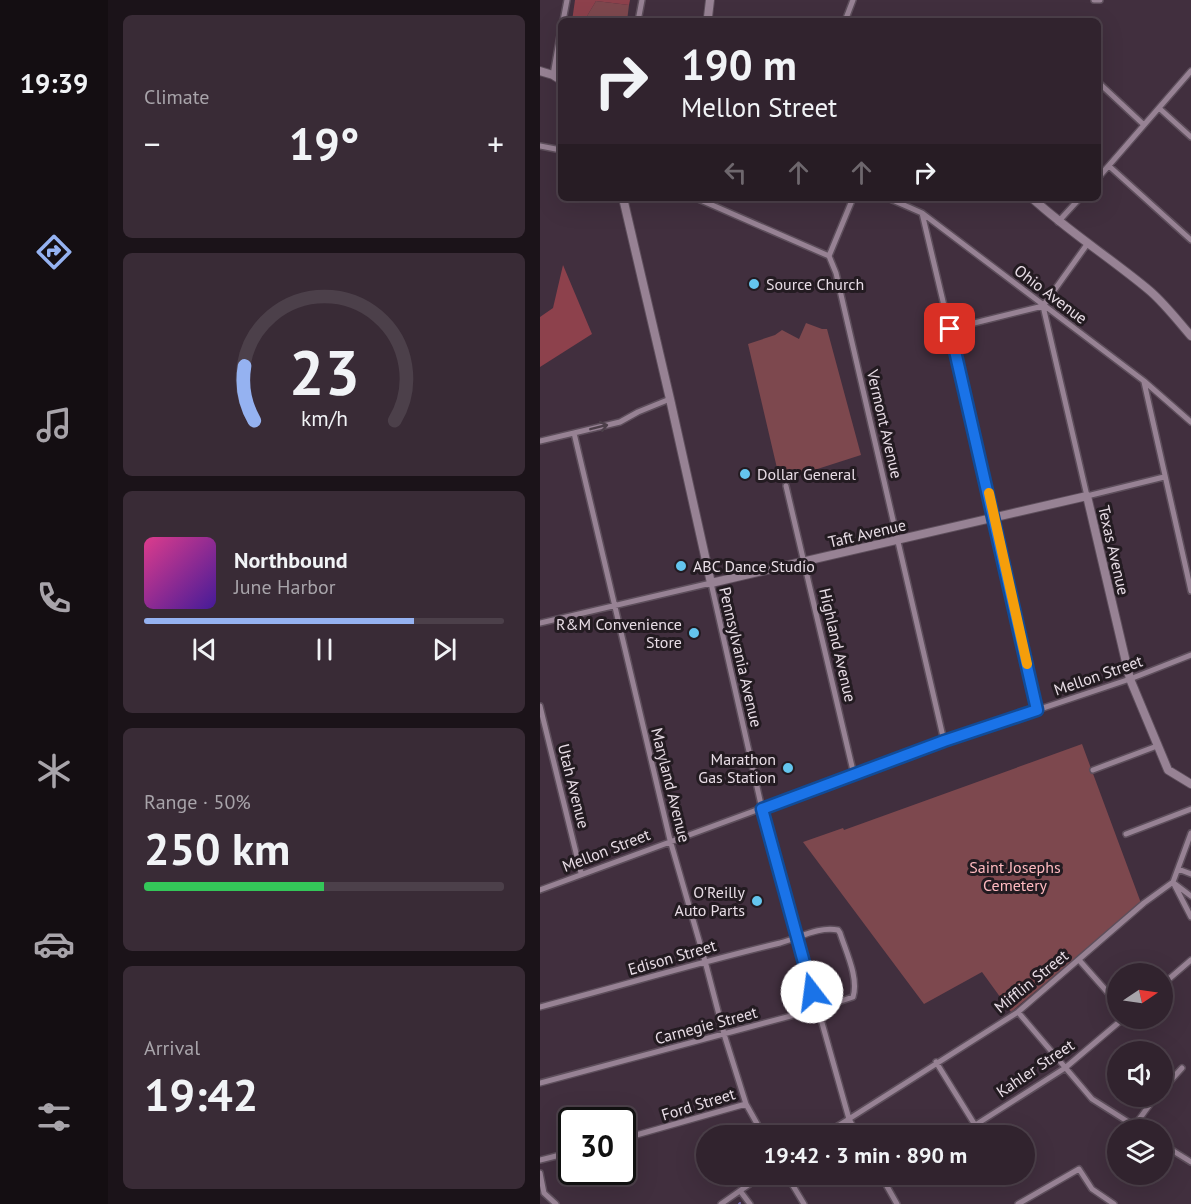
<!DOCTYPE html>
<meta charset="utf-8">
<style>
:root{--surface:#31232e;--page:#392b36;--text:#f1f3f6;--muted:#a8a4aa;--line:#4c404a;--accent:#95b2f1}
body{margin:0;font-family:"PT Sans",sans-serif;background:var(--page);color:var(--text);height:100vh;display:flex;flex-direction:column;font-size:22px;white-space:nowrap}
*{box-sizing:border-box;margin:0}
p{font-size:20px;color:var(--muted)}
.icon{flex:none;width:33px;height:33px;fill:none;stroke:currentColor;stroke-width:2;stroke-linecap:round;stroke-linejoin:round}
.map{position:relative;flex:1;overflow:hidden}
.sheet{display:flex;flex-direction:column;gap:15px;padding:15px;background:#1b1319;width:432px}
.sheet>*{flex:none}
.banner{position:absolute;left:18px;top:18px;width:543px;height:183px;border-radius:9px;box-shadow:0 6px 24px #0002,0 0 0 2px var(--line);background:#31232e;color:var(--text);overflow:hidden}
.needle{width:39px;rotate:77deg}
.tools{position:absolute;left:567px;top:963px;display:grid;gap:12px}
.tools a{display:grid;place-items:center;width:66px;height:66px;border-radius:50%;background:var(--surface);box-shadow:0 6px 24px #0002,0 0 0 2px var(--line);font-size:30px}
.speed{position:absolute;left:18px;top:1107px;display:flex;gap:12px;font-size:30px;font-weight:700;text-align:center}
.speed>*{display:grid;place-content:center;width:78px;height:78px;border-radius:50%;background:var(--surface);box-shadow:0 6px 24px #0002,0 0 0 2px var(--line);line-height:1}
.speed .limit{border:3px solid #111;border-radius:9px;background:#fff;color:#111}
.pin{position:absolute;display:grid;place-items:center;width:51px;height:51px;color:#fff;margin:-26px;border-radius:12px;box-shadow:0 3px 9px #0006}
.me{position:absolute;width:66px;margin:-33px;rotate:345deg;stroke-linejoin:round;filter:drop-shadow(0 0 4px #0008)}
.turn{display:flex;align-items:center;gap:21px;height:126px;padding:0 24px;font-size:27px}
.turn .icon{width:78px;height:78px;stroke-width:2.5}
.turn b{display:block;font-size:42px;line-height:51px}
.lanes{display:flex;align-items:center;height:57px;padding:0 24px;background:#0003;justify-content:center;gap:30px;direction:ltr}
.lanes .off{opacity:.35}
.big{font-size:45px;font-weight:600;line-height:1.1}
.sheet .tile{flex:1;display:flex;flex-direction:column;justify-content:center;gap:9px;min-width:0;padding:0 21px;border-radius:9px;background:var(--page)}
.sheet .dial{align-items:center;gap:0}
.dial svg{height:156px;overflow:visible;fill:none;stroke:var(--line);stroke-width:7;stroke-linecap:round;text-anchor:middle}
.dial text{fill:var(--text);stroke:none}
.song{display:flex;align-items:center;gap:18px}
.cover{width:72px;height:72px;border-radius:9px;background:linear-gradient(135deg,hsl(330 70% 55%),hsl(260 70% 35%))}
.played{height:6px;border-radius:3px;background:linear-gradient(90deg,var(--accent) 75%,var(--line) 75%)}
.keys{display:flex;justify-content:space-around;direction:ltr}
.heat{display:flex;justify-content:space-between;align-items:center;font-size:33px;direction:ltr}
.charge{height:9px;border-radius:4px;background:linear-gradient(90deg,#34c759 50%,var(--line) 0)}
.trip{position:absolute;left:156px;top:1125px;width:339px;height:60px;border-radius:30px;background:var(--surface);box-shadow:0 6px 24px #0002,0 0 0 2px var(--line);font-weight:600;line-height:60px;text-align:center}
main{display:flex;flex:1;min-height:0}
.menu{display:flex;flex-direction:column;width:108px;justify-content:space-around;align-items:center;background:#140e12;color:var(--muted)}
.menu .icon{width:42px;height:42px}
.menu .current{color:var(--accent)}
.menu b{font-size:27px;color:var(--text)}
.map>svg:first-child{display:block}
</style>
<main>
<nav class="menu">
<b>19:39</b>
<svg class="icon current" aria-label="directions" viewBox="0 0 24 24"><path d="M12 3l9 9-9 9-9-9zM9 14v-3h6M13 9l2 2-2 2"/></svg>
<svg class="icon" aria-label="music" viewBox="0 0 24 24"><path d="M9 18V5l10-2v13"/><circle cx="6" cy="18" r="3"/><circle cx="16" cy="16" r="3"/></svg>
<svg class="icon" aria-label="phone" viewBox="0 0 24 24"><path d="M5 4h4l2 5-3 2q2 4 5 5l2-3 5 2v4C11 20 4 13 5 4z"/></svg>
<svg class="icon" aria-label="climate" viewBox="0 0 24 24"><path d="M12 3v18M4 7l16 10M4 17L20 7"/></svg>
<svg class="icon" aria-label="car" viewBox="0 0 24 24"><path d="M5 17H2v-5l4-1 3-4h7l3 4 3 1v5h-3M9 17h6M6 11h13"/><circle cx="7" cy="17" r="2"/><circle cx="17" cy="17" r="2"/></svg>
<svg class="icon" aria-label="filters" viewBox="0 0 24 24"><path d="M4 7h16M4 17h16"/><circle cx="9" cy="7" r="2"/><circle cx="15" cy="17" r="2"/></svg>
</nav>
<section class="sheet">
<div class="tile"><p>Climate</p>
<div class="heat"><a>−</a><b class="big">19°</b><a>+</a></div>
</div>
<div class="tile dial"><svg viewBox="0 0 100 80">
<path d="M14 69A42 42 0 1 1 86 69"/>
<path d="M14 69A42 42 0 0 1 9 41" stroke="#95b2f1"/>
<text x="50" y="56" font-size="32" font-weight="700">23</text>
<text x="50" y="72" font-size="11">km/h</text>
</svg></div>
<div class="tile">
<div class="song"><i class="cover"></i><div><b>Northbound</b><p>June Harbor</p></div></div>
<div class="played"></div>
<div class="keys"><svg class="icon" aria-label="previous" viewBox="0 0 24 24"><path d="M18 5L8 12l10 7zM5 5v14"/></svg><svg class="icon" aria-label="pause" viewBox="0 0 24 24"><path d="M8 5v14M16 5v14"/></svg><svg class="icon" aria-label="next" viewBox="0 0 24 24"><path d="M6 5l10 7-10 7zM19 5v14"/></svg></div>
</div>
<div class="tile"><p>Range · 50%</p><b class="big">250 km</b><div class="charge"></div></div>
<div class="tile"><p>Arrival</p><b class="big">19:42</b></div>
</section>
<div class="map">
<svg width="651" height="1204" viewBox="0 0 651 1204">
<rect width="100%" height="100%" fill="#412f3e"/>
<path fill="#7d484e" d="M56,1l33,4 -2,16h-43z
M266,323l16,6h5l34,126 -81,26 -32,-137 27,-9 7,-5 17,9z
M542,744l59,159 -130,109 -29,-40 -58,32 -121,-162 40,-14 1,2z"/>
<path fill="#8d414c" d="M35,0h55l-1,5 -33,-4 -12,20h-12z
M23,265l29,69 -52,33v-50l13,-9z"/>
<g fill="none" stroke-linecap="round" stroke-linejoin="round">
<path stroke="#7a6fb3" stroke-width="2" d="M199,1204l1,-1"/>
<g stroke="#5d4e5b" stroke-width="8">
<path id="street" d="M554,0h6
M23,21l4,-21
M98,21l4,-21
M305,21l8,-21
M13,75l8,-45
M558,82l45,42
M619,108l32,29
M0,146l21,4
M569,166l82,74
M558,178l93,-107
M156,198l133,58 7,17 108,468
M348,198l34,15 222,168 47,41
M382,213l72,303 43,194
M518,222l22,-24
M289,256l24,-58
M503,306l44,190 77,-19
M503,306l45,-63
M410,329l93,-23
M604,382l47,209
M34,433l96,407 35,121 19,73 22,70 18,32
M0,441l80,-19 18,-10 32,-13
M246,486l68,289
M0,623l171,-40 51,226 87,310 9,17
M0,706l41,167
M553,770l64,-24
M586,834l65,-25
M638,869l13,5
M633,882l18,35
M635,884l16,12
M0,890l404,-149 186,-62 61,-24
M539,960l39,44
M622,985l29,-25
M0,1007c80,-21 160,-45 240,-64 19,-5 39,-17 58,-13l2,3c6,19 19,45 13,64l-36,12 -277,74
M478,1012l74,87 49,31
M396,1062l39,63
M622,1090l20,-22
M595,1125l21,-29
M282,1136l196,-124 126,-109 29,-21 18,-49
M418,1136l107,-68 59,-50
M82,1139l124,-35
M622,1144l29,18
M0,1160l32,-8
M0,1173l4,20 12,11
M246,1174l18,30
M340,1174l17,30
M345,1183l12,-9
M201,1192l9,12
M181,1204l43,-30
M478,1204l61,-35 13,20 22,15"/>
</g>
<g stroke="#5d4e5b" stroke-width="10">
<path id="secondary" d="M169,21l-1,-4 2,-17
M0,71l13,4 8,5
M83,198l47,201 41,184 376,-87 43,183 38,91 23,14
M492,198c37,34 80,61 118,93 15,13 28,30 41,45"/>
</g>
<use href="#street" stroke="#978294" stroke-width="5"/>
<use href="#secondary" stroke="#978294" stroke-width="8"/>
</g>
<defs><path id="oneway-shaft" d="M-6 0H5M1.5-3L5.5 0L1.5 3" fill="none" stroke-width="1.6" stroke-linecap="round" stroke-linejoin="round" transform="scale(1.5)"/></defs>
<use stroke="#4c3f49" href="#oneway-shaft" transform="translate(59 427) rotate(-14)"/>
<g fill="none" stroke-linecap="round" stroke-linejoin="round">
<g stroke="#114b97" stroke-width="15">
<path id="route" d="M272,992l-50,-183 182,-68 93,-31 -87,-381"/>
</g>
<use href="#route" stroke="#1a73e8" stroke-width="10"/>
<path stroke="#f59e0b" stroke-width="10" d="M449,493l38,171"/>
</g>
<g fill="#64c5ee" stroke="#231b21" stroke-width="2">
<circle cx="214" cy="284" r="6"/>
<circle cx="205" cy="474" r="6"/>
<circle cx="141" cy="566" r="6"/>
<circle cx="154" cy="633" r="6"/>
<circle cx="248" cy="768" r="6"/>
<circle cx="217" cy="901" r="6"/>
</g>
<g text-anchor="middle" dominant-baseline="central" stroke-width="6" stroke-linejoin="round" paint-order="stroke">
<g font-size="16" fill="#e8dde6" stroke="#231b21" text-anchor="start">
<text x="226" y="284">Source Church</text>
<text x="217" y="474">Dollar General</text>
<text x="153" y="566">ABC Dance Studio</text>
<text x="142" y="624" text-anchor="end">R&amp;M Convenience<tspan x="142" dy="18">Store</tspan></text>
<text x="236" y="759" text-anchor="end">Marathon<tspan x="236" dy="18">Gas Station</tspan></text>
<text x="205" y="892" text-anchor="end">O'Reilly<tspan x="205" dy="18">Auto Parts</tspan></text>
</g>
<g font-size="16" fill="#e8dde6" stroke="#231b21">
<text transform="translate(511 294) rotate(37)">Ohio Avenue</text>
<text transform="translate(345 424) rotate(77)">Vermont Avenue</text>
<text transform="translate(327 533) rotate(-13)">Taft Avenue</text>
<text transform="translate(574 550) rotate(77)">Texas Avenue</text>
<text transform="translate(298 645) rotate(77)">Highland Avenue</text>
<text transform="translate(201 657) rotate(77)">Pennsylvania Avenue</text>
<text transform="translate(558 675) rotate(-19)">Mellon Street</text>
<text transform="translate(131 785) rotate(76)">Maryland Avenue</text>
<text transform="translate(34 786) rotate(76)">Utah Avenue</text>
<text transform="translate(66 850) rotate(-21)">Mellon Street</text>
<text transform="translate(132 957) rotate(-16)">Edison Street</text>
<text transform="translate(491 981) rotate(-39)">Mifflin Street</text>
<text transform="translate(166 1025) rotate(-15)">Carnegie Street</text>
<text transform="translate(495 1068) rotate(-34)">Kahler Street</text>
<text transform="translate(158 1104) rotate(-17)">Ford Street</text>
</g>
<g font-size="16" fill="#ffbac0" stroke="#231b21">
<text x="475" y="867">Saint Josephs<tspan x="475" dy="18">Cemetery</tspan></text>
</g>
</g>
</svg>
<div class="tools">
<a><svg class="needle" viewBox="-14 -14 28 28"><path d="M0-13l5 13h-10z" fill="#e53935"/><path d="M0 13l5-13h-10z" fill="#a8a4aa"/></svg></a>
<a><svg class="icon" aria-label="sound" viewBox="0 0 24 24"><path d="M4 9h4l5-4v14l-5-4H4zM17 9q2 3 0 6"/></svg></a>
<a><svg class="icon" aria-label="layers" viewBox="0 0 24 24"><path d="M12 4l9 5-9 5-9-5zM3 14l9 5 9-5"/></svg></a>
</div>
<div class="speed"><div class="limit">30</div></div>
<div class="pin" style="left:410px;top:329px;background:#d93025"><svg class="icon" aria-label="arrive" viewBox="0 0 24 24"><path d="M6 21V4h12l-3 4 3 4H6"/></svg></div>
<svg class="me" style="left:272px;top:992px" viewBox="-20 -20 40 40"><circle r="19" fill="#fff"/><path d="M0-13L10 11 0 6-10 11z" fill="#1a73e8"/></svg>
<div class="trip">19:42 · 3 min · 890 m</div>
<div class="banner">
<div class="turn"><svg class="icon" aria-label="right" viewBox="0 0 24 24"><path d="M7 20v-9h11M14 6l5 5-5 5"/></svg><div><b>190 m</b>Mellon Street</div></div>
<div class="lanes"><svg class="icon off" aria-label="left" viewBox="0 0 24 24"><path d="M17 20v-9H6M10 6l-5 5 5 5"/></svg><svg class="icon off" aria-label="ahead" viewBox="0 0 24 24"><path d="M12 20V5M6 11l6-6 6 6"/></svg><svg class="icon off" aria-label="ahead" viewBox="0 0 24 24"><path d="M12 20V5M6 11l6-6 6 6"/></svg><svg class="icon" aria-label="right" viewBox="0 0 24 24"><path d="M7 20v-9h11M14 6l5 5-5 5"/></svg></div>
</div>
</div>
</main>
